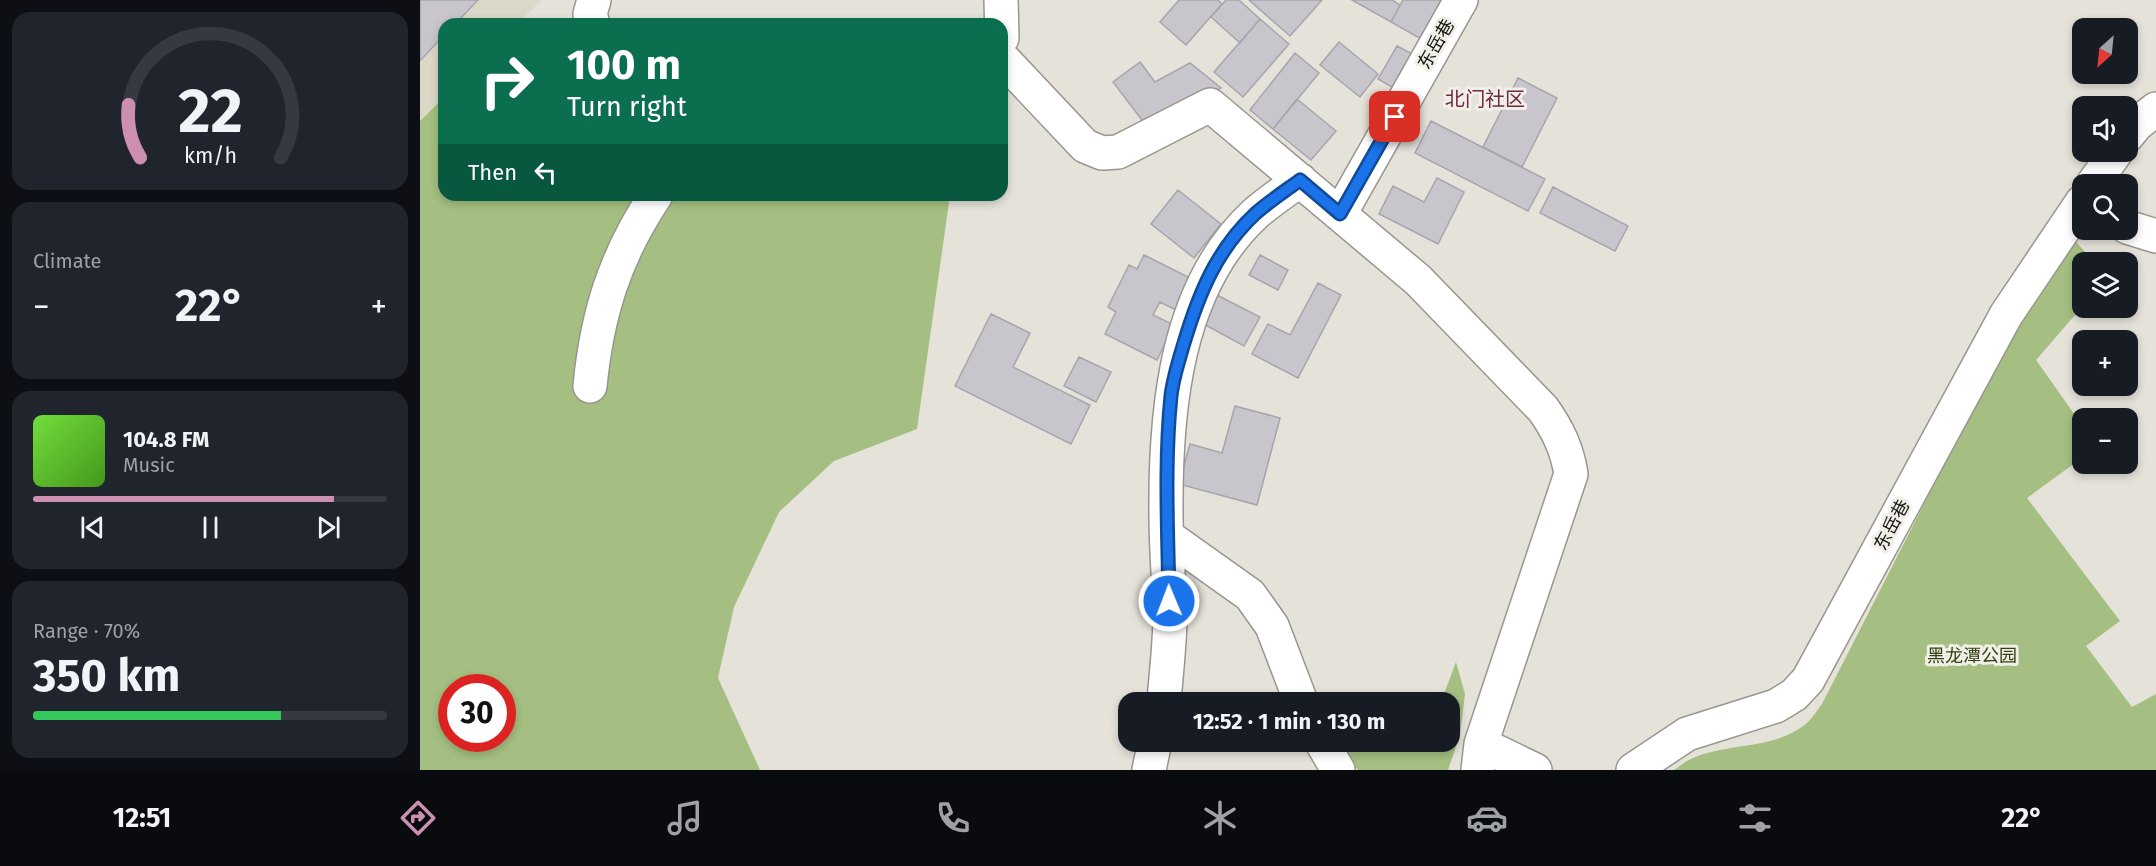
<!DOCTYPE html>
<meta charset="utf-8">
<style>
:root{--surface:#171b24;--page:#20242c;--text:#f1f3f6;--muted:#9ea1a6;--line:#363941;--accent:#cd8fb1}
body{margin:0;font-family:"Fira Sans","Noto Sans SC",sans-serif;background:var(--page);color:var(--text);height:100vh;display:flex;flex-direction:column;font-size:22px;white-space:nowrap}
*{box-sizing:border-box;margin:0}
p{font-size:20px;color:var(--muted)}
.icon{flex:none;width:33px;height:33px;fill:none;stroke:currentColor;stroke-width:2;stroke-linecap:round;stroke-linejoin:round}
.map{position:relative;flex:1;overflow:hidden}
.side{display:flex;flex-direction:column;gap:12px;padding:12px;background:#0d0f14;width:420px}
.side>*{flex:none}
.top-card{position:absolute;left:18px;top:18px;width:570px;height:183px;border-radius:18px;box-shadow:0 3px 9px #0003;background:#0b6e4f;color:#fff;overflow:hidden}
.needle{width:39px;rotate:207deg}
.buttons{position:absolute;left:1652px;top:18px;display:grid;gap:12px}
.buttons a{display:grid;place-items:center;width:66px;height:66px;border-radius:12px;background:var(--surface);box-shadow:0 3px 9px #0003;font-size:30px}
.speed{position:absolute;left:18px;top:674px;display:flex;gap:12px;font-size:30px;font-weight:700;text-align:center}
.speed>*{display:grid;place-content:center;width:78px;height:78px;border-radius:50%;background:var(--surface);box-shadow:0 3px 9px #0003;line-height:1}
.speed .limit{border:9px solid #d22;background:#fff;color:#111}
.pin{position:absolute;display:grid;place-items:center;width:51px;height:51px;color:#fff;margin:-26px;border-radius:12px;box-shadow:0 3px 9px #0006}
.me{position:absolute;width:66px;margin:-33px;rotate:359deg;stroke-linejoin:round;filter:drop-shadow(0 0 4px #0008)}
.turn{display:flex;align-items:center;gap:21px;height:126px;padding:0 30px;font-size:27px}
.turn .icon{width:78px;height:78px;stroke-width:2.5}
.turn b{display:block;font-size:42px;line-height:51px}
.then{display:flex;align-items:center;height:57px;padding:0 30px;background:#0003;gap:12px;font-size:22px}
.big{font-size:45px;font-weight:700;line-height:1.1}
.side .card{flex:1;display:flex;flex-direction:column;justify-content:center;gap:9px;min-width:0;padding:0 21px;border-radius:18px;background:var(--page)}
.side .dial{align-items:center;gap:0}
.dial svg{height:156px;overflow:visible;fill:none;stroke:var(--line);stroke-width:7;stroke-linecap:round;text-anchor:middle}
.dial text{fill:var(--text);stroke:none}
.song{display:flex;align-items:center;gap:18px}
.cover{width:72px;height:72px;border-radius:9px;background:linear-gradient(135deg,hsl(100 70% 55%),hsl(100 70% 35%))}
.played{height:6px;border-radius:3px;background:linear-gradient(90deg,var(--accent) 85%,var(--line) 85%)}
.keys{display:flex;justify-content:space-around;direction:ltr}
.heat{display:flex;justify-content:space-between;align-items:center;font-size:33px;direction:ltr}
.charge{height:9px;border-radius:4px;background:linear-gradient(90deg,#34c759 70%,var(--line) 0)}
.trip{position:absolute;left:698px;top:692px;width:342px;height:60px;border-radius:18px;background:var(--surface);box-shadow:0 3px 9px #0003;font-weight:700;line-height:60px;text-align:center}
.menu{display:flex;height:96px;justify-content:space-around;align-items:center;background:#090b0e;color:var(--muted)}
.menu .icon{width:42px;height:42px}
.menu .on{color:var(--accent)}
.menu b{font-size:27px;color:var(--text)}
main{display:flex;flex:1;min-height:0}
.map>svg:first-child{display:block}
</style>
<main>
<section class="side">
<div class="card dial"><svg viewBox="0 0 100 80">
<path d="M14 69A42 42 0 1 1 86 69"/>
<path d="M14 69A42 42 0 0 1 8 42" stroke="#cd8fb1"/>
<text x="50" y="56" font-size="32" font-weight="700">22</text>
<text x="50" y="72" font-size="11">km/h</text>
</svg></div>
<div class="card"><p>Climate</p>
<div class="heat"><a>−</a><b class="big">22°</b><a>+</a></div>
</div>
<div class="card">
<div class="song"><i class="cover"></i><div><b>104.8 FM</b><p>Music</p></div></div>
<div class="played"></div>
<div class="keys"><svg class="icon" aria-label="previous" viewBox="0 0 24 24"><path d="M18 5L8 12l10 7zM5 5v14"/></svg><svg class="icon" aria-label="pause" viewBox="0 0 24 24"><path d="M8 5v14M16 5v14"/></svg><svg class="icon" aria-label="next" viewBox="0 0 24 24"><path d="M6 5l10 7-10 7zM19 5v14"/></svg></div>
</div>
<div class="card"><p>Range · 70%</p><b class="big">350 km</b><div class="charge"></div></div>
</section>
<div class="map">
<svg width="1736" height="770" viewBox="0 0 1736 770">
<rect width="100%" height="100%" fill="#e4e2d9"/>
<path fill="#dcd8c8" d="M0,0h122l-25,24h-73v73l-24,23z"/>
<path fill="#a4bf81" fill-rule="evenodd" d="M24,97v98h506l-33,234 -83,32 -55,51 -45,95 -16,71 42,92h-340v-649zM32,687h50v51h-50z
M1651,236l23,26h-12v45l-46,53 46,65v33l-55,40 93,123 -34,25 46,61 24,-13v76h-482c5,-3 10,-8 15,-10 38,-19 85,-8 119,-38 5,-5 9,-12 14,-18l203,-398z
M1036,662l9,32 -5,41 -12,35h-90l-23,-29h114v-39h-8z"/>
<path fill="#c9c5cd" stroke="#a8a4ac" stroke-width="1.5" d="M0,0h58l-23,24h-11v11l-24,26z
M759,0h39l4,4 -36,41 -26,-23z
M806,0h13l21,19 -20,24 -29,-26z
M829,0h73l-32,36z
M932,0h40l8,5 -9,17z
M983,0h43l-23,40 -32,-18z
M840,19l29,25 -46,53 -29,-25z
M919,42l39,32 -18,23 -40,-32z
M977,46l19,10 -19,34 -19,-11z
M875,53l24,20 -46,56 -23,-19z
M720,62l15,20 35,-19 31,25 -73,40 -35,-46z
M1098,78l39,20 -35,69 -39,-20z
M877,99l39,32 -25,29 -38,-31z
M1011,121l114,58 -17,32 -113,-58z
M1017,178l27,14 -26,52 -59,-30 14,-28 31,16z
M1133,187l75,39 -13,25 -75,-38z
M758,190l43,34 -27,34 -43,-34z
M724,255l52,26 -16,31 -20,-10 -7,13 21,10 -17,35 -52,-26 11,-22 -8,-5 21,-42 8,4z
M840,255l28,15 -10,20 -29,-15z
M898,283l23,12 -43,83 -46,-24 16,-30 22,11z
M793,293l47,24 -16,29 -46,-25z
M571,314l39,19 -17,34 77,38 -19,39 -116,-58z
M659,357l32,15 -15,30 -32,-16z
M815,406l45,12 -23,87 -78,-21 11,-40 32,9z"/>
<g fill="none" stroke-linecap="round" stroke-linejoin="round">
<g stroke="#98968e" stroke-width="36">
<path id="minor" d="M581,0l1,38
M173,24l-3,-10 4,-14
M582,58l83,88 17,7 16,-1 92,-47 208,175 125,129c15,21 24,40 28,65l-90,270 -3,26
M1707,136l10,-12 19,-15
M1673,184l23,-32
M920,214l121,-214
M1707,227l29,9
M170,386c7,-72 25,-130 66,-191
M747,536l83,59 22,31 29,76
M744,702c2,-29 6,-58 6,-87 -1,-33 -4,-67 -4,-100 -1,-103 9,-228 90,-302 14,-12 29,-22 44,-33
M901,741l17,29
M1061,744l54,26
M729,770l6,-29
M1213,770l54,-36 89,-28 18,-11 14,-15 198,-365 76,-113"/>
</g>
<use href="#minor" stroke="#fff" stroke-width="33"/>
</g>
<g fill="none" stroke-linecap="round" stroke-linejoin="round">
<g stroke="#114b97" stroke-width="15">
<path id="route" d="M749,601c-1,-68 -5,-137 2,-205 2,-18 8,-36 13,-53 15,-50 33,-94 72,-130 14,-12 29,-22 44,-33l40,34 55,-97"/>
</g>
<use href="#route" stroke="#1a73e8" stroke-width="10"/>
</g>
<g text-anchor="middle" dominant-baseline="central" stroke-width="6" stroke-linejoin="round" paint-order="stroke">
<g font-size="18" fill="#161512" stroke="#f1efe7">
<text transform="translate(1016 44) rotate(-60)">东岳巷</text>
<text transform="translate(1472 525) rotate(-62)">东岳巷</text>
</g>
<g font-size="18" fill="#2f4110" stroke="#f1efe7">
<text x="1552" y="656">黑龙潭公园</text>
</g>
<g font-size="20" fill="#6d2a45" stroke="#f1efe7">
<text x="1065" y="99">北门社区</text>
</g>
</g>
</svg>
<div class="buttons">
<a><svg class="needle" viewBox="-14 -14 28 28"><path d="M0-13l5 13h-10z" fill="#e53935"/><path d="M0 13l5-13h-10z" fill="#9ea1a6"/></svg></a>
<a><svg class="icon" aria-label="sound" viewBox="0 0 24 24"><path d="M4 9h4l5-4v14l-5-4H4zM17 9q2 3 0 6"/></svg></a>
<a><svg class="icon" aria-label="search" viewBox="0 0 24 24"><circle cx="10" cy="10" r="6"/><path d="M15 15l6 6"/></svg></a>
<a><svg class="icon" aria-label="layers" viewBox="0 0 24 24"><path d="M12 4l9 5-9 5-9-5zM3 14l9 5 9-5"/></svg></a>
<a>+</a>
<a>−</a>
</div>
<div class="speed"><div class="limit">30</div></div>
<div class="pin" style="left:975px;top:117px;background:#d93025"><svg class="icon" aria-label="arrive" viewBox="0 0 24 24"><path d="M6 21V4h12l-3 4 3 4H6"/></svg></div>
<svg class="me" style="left:749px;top:601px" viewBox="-20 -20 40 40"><circle r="17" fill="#1a73e8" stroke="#fff" stroke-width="3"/><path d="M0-11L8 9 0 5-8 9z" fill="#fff"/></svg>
<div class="trip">12:52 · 1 min · 130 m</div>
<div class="top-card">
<div class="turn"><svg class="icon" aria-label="right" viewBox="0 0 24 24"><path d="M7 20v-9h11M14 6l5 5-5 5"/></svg><div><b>100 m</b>Turn right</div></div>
<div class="then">Then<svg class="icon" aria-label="left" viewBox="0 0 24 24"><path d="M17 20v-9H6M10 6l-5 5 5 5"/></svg></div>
</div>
</div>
</main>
<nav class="menu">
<b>12:51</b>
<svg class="icon on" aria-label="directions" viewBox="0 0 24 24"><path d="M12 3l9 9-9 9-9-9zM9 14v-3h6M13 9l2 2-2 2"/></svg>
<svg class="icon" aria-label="music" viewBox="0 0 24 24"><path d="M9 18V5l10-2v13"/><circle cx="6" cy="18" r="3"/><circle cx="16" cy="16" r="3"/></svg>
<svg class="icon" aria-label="phone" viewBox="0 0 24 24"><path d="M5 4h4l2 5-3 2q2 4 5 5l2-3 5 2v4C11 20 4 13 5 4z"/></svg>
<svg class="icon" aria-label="climate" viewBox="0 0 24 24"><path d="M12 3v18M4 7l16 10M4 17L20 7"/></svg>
<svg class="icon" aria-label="car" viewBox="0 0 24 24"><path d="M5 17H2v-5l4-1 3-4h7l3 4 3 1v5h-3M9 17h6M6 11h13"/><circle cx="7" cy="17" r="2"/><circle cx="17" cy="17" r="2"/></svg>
<svg class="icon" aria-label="filters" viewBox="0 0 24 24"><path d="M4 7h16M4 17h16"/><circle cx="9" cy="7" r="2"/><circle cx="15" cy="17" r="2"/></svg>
<b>22°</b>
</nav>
